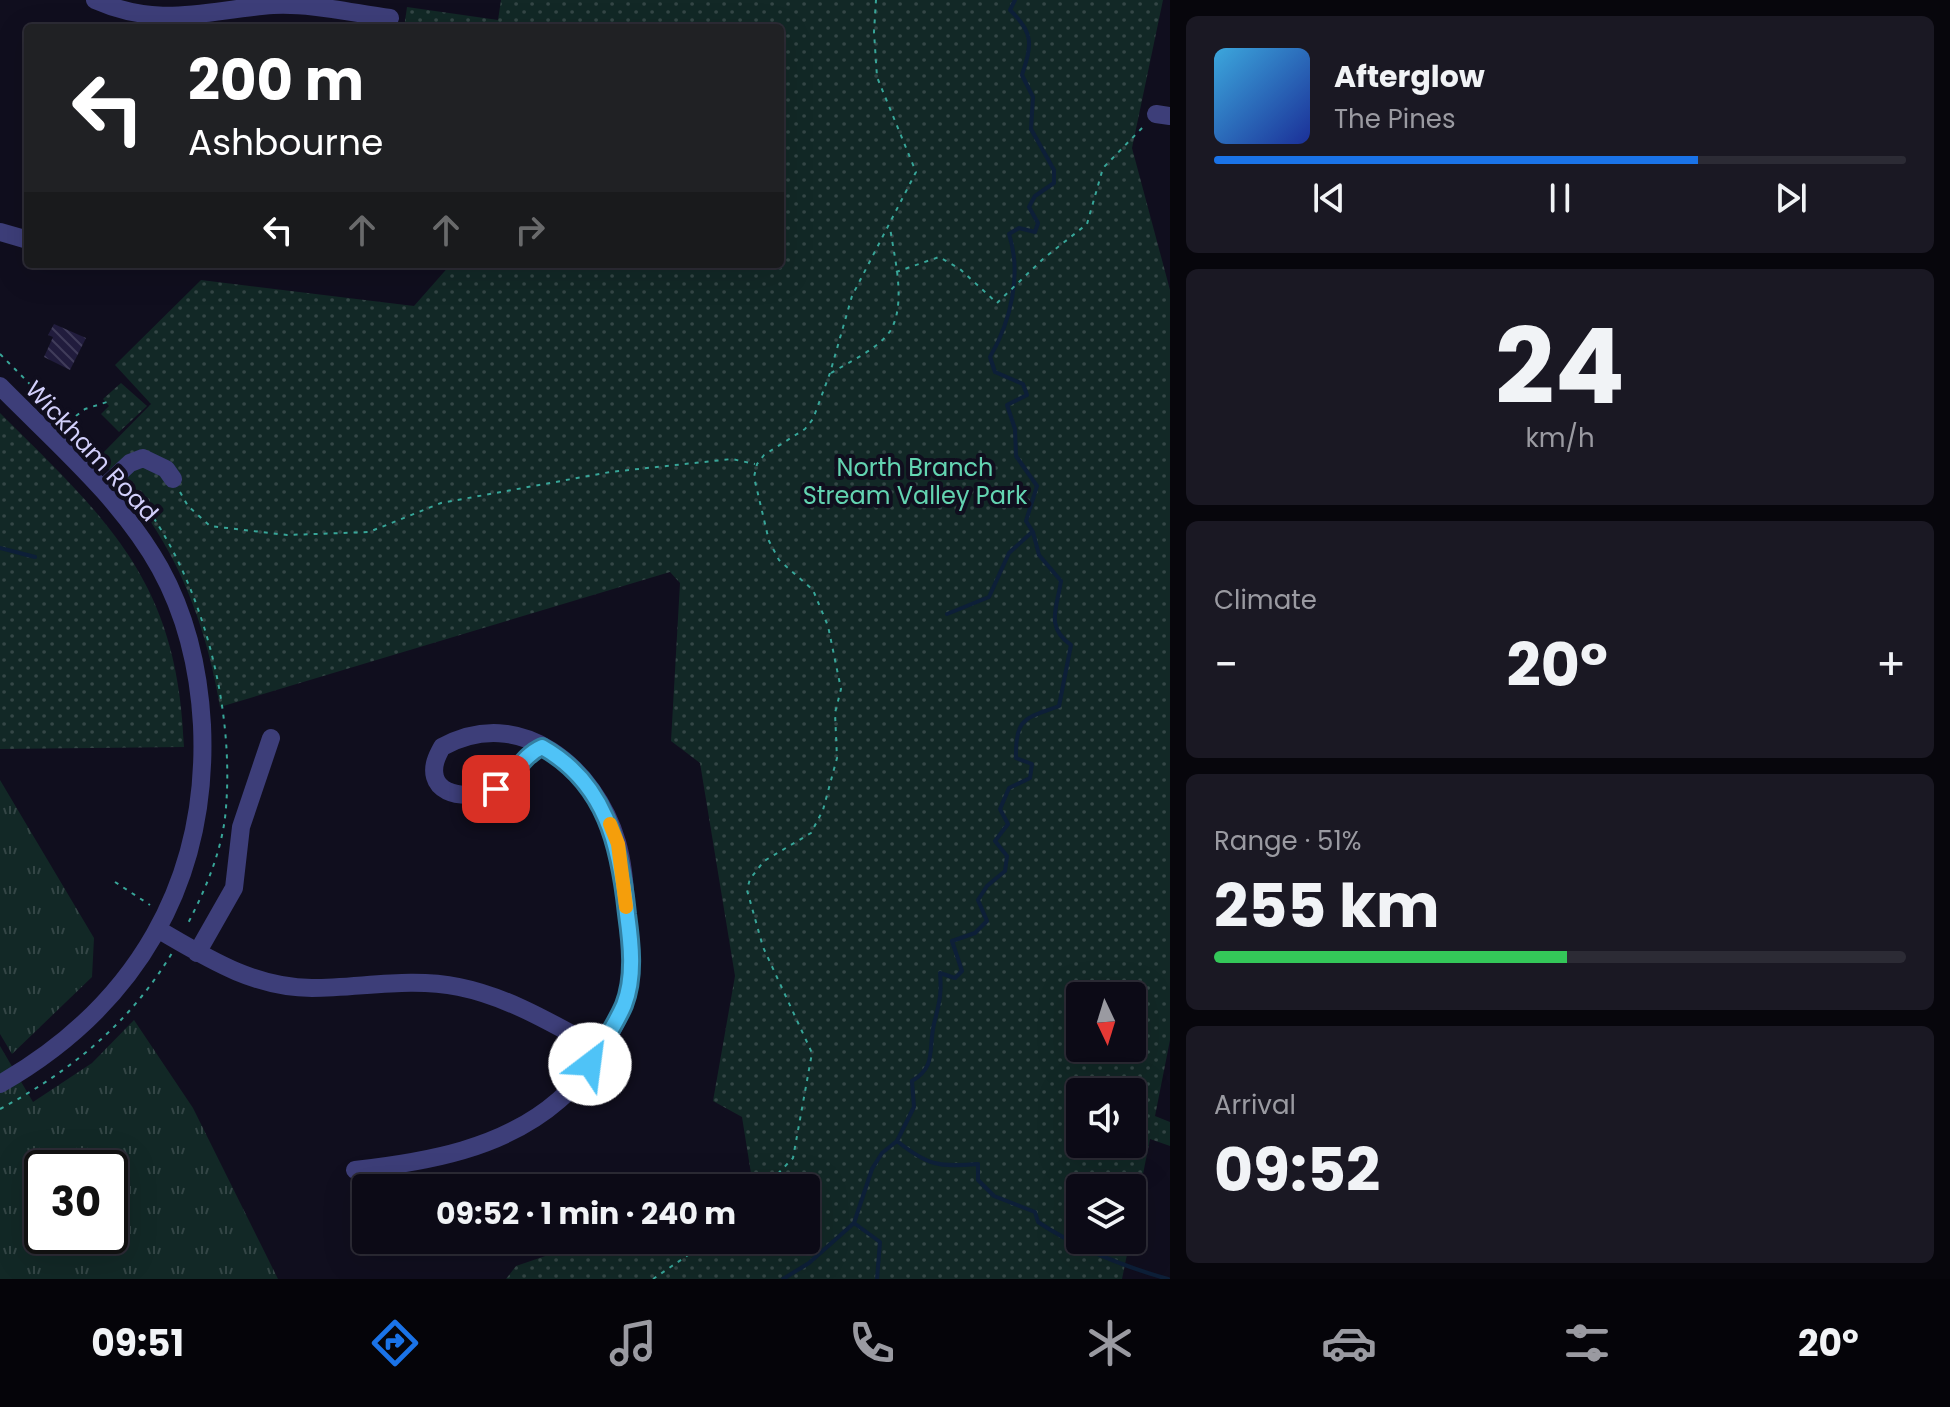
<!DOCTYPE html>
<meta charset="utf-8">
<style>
:root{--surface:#0c0a16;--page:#1a1823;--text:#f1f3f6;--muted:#9a9aa1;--line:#2c2b35;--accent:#1a73e8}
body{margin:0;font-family:Poppins,sans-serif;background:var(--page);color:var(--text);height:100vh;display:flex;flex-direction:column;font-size:30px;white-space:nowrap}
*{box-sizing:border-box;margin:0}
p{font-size:26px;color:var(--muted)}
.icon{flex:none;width:44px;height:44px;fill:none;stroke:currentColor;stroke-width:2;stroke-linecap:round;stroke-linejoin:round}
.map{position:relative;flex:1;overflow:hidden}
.details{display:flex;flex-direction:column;gap:16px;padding:16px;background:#07060c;width:780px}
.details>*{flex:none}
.top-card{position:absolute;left:24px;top:24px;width:760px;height:244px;border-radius:8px;box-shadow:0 8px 32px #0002,0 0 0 2px var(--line);background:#202124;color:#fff;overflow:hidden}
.needle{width:52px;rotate:176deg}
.buttons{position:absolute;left:1066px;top:982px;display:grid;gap:16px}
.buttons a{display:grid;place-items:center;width:80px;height:80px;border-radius:8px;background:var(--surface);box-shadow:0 8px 32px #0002,0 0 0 2px var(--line);font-size:40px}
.speed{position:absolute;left:24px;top:1150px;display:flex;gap:16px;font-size:40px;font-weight:700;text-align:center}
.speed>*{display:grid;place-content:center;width:104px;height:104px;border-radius:50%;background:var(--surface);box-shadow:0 8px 32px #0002,0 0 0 2px var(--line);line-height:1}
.speed .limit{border:4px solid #111;border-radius:12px;background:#fff;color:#111}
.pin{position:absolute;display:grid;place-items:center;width:68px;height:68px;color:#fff;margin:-34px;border-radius:16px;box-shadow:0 4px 12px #0006}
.me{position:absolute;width:88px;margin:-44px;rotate:30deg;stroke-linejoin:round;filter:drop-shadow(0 0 6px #0008)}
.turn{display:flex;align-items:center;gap:28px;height:168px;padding:0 32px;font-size:36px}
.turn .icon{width:104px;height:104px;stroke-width:2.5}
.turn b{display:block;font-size:56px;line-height:68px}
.lanes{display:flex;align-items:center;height:76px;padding:0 32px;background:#0003;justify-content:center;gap:40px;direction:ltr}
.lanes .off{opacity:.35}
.big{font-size:60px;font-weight:700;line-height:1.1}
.details .card{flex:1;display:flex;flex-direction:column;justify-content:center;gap:12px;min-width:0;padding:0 28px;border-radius:12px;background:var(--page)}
.details .dial{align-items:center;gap:0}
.dial b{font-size:104px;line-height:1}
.song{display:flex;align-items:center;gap:24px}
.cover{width:96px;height:96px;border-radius:12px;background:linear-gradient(135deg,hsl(200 70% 55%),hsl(230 70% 35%))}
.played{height:8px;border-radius:4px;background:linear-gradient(90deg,var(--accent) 70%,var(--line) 70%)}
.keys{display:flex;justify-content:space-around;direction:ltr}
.heat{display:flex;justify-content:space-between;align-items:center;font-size:44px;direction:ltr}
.charge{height:12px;border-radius:6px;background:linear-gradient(90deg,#34c759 51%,var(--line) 0)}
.trip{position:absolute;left:352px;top:1174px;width:468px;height:80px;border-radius:8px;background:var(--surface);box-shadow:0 8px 32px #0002,0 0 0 2px var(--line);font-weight:700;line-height:80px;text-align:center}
.tabs{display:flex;height:128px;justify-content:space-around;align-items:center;background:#050409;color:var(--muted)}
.tabs .icon{width:56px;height:56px}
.tabs .active{color:var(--accent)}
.tabs b{font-size:36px;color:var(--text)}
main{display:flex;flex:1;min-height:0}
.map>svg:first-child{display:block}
</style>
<main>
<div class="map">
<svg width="1170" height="1279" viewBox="0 0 1170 1279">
<defs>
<pattern id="grass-tufts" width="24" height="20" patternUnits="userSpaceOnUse" patternTransform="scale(2)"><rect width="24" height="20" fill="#122826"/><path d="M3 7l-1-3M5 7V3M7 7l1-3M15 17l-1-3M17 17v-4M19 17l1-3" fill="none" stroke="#344646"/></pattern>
<pattern id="park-dots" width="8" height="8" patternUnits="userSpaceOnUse" patternTransform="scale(2)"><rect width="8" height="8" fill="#122826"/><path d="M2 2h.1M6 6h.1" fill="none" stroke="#344646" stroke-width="1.8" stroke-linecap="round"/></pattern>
<pattern id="building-back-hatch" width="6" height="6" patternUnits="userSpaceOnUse" patternTransform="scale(2)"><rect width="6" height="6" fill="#211c3d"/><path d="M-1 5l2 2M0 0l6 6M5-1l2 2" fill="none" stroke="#403c5a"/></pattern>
</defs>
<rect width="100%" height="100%" fill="#100e1e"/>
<path fill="url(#grass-tufts)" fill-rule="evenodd" d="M0,780l94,158 -2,39 -80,77 -12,-20z
M134,1020l59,88 85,171h-278v-233l33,56 59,-39zM42,1168h68v68h-68z"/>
<path fill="url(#park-dots)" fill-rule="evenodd" d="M501,0h662l-31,148 38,142v750l-15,76 15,6v24l-20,-7 -18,90v-41h-52v52h50l-8,39h-616l10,-13 76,-26h214v-52h-64l11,-2 -11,-69 -29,-16 22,-125 -35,-213 -29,-22 9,-158 -10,-11 -450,135c-16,-96 -52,-180 -122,-249l53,-54 -36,-39 86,-85 213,26 37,-42h329v-236h-376l3,-21 91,13zM1080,996h52v52h-52zM1080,1092h52v52h-52z
M121,383l26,23 -28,26 -18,-18 8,-8 -6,-7z
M0,413c110,109 178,169 184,334l-184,2z"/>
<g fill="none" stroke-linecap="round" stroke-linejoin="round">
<path stroke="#0d1f38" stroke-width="4" d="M0,548l35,9
M947,614l42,-17 20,-44 23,-21
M897,1141c31,25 42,26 81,23v16l16,16 41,16 3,10c41,27 84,44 130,57
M854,1223l26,19 -3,37
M783,1279l26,-16 45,-40 18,-54 10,-16 15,-12 17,-34 -2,-26c25,-15 16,-32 22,-57 5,-21 8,-29 6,-51l15,5 7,-7 -10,-30 23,-8 12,-12 -9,-21 9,-14 18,-15 2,-15 -12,-15 13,-17 -8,-15 9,-21 21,-10 2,-14 -16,-6c-1,-42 10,-39 43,-52l12,-61c-26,-18 -14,-37 -10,-64l-22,-26 -6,-23 -7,-11 11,-35 -21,-30 -1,-27 -8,-24 20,-10 -4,-11 -28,-12 -5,-15c21,-36 32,-83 19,-123l10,-6 16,4 3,-9 -9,-16 6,-11 19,-13v-13l-23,-41 2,-32 -11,-22c10,-31 12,-42 -12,-65l5,-10"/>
</g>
<path fill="url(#building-back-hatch)" d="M54,324l32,14 -16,32 -26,-13 9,-20 -5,-2z"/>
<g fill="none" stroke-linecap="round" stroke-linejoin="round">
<path stroke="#38a699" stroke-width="2" stroke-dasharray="4 6" stroke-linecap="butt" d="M896,272l43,-15 21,12 37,34 46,-44 44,-35 16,-56 41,-42
M0,354l109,110
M831,373c18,-11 51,-26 61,-45 14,-29 2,-71 -2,-101
M68,422l17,-13 22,-7
M130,486c71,84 107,223 95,332 -5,38 -21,75 -39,109
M180,492l8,14 22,20 77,9 82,-3 72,-29 169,-31 122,-13 23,5
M115,882l35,23
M0,1109c71,-38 130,-86 172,-156
M764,1188l29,-30 19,-105 -49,-106 -16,-57 3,-11 14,-18 47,-28 12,-23 14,-52 -2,-45 6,-24 -13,-63 -15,-36 -34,-30 -10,-19 -15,-64 3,-13 7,-9 41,-26 8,-10 17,-46 22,-77 64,-124 -39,-95 -3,-45 2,-32
M653,1279l57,-39"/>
<path stroke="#3d3e79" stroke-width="18" d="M95,0c65,29 112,10 178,5 38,-2 79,8 117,13
M1156,114l14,2
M0,232l28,8
M0,386c56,57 121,112 160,182 26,47 39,103 42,157 7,157 -66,281 -202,359
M102,489l28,-26 13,-5 23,11 7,10
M159,930c48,28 95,58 153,58 49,0 98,-11 147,-1 50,10 96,38 140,62
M197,953l37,-65 7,-61 30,-89
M355,1170c71,-8 148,-21 204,-70 27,-23 51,-61 65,-95 11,-28 7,-61 3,-90 -2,-24 -3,-49 -10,-73 -22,-75 -97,-138 -175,-95 -5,9 -10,19 -7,30 7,26 57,20 72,5 14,-14 15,-26 35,-35"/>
</g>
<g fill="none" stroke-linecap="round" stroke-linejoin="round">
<g stroke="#337fa1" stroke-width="20">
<path id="route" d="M496,789c20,-12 24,-32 46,-42 64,36 78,99 85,167 4,29 8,63 -3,91 -9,21 -23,41 -34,59"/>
</g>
<use href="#route" stroke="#4fc3f7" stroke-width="14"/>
<path stroke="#f59e0b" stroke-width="14" d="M610,824l8,20 8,63"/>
</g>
<g text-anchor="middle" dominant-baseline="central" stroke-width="8" stroke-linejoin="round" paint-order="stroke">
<g font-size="24" fill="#d2cffb" stroke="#100e1e">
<text transform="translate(92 451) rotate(47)">Wickham Road</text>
</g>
<g font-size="24" fill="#63d4b1" stroke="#100e1e">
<text x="915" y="467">North Branch<tspan x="915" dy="28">Stream Valley Park</tspan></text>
</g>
</g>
</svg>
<div class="buttons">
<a><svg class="needle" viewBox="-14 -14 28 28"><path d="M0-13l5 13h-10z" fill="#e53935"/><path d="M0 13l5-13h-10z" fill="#9a9aa1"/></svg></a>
<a><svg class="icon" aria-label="sound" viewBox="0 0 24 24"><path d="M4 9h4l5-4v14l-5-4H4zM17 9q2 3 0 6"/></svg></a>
<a><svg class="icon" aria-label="layers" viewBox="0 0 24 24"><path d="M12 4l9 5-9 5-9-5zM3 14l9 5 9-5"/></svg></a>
</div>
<div class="speed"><div class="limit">30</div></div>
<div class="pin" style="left:496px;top:789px;background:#d93025"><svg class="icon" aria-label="arrive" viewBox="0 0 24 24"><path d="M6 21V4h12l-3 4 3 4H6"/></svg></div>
<svg class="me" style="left:590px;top:1064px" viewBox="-20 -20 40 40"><circle r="19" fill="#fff"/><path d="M0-13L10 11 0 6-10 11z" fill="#4fc3f7"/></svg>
<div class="trip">09:52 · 1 min · 240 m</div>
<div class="top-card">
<div class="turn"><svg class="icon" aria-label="left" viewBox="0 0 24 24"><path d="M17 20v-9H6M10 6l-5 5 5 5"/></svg><div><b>200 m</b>Ashbourne</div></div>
<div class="lanes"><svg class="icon" aria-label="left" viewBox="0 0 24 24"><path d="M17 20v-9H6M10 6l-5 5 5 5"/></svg><svg class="icon off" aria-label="ahead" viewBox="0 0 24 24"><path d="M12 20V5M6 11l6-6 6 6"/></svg><svg class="icon off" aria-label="ahead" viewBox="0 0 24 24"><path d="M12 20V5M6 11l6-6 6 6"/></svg><svg class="icon off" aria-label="right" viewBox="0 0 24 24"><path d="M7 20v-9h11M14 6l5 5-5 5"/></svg></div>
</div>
</div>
<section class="details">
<div class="card">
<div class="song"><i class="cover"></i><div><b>Afterglow</b><p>The Pines</p></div></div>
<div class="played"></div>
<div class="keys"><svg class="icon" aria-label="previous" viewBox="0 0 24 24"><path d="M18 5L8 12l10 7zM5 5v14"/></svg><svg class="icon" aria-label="pause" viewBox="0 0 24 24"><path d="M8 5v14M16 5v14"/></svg><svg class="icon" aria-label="next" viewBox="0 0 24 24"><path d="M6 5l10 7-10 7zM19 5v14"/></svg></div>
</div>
<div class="card dial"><b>24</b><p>km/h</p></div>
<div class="card"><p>Climate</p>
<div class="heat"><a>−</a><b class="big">20°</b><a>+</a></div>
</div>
<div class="card"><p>Range · 51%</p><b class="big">255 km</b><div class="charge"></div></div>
<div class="card"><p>Arrival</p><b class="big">09:52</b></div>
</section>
</main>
<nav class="tabs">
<b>09:51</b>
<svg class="icon active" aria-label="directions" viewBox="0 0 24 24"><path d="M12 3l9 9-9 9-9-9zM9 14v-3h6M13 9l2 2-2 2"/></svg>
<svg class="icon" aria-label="music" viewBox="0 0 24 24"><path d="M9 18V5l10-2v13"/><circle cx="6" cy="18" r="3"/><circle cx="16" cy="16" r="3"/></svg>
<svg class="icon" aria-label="phone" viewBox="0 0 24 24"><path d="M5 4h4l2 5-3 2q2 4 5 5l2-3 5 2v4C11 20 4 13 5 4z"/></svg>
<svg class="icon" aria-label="climate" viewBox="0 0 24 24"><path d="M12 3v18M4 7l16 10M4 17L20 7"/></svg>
<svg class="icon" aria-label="car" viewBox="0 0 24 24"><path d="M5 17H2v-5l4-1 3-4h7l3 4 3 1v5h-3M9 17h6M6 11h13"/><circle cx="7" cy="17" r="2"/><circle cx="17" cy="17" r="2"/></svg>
<svg class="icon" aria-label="filters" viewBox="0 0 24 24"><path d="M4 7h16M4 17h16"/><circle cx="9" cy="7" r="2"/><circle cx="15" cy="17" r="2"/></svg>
<b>20°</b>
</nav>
